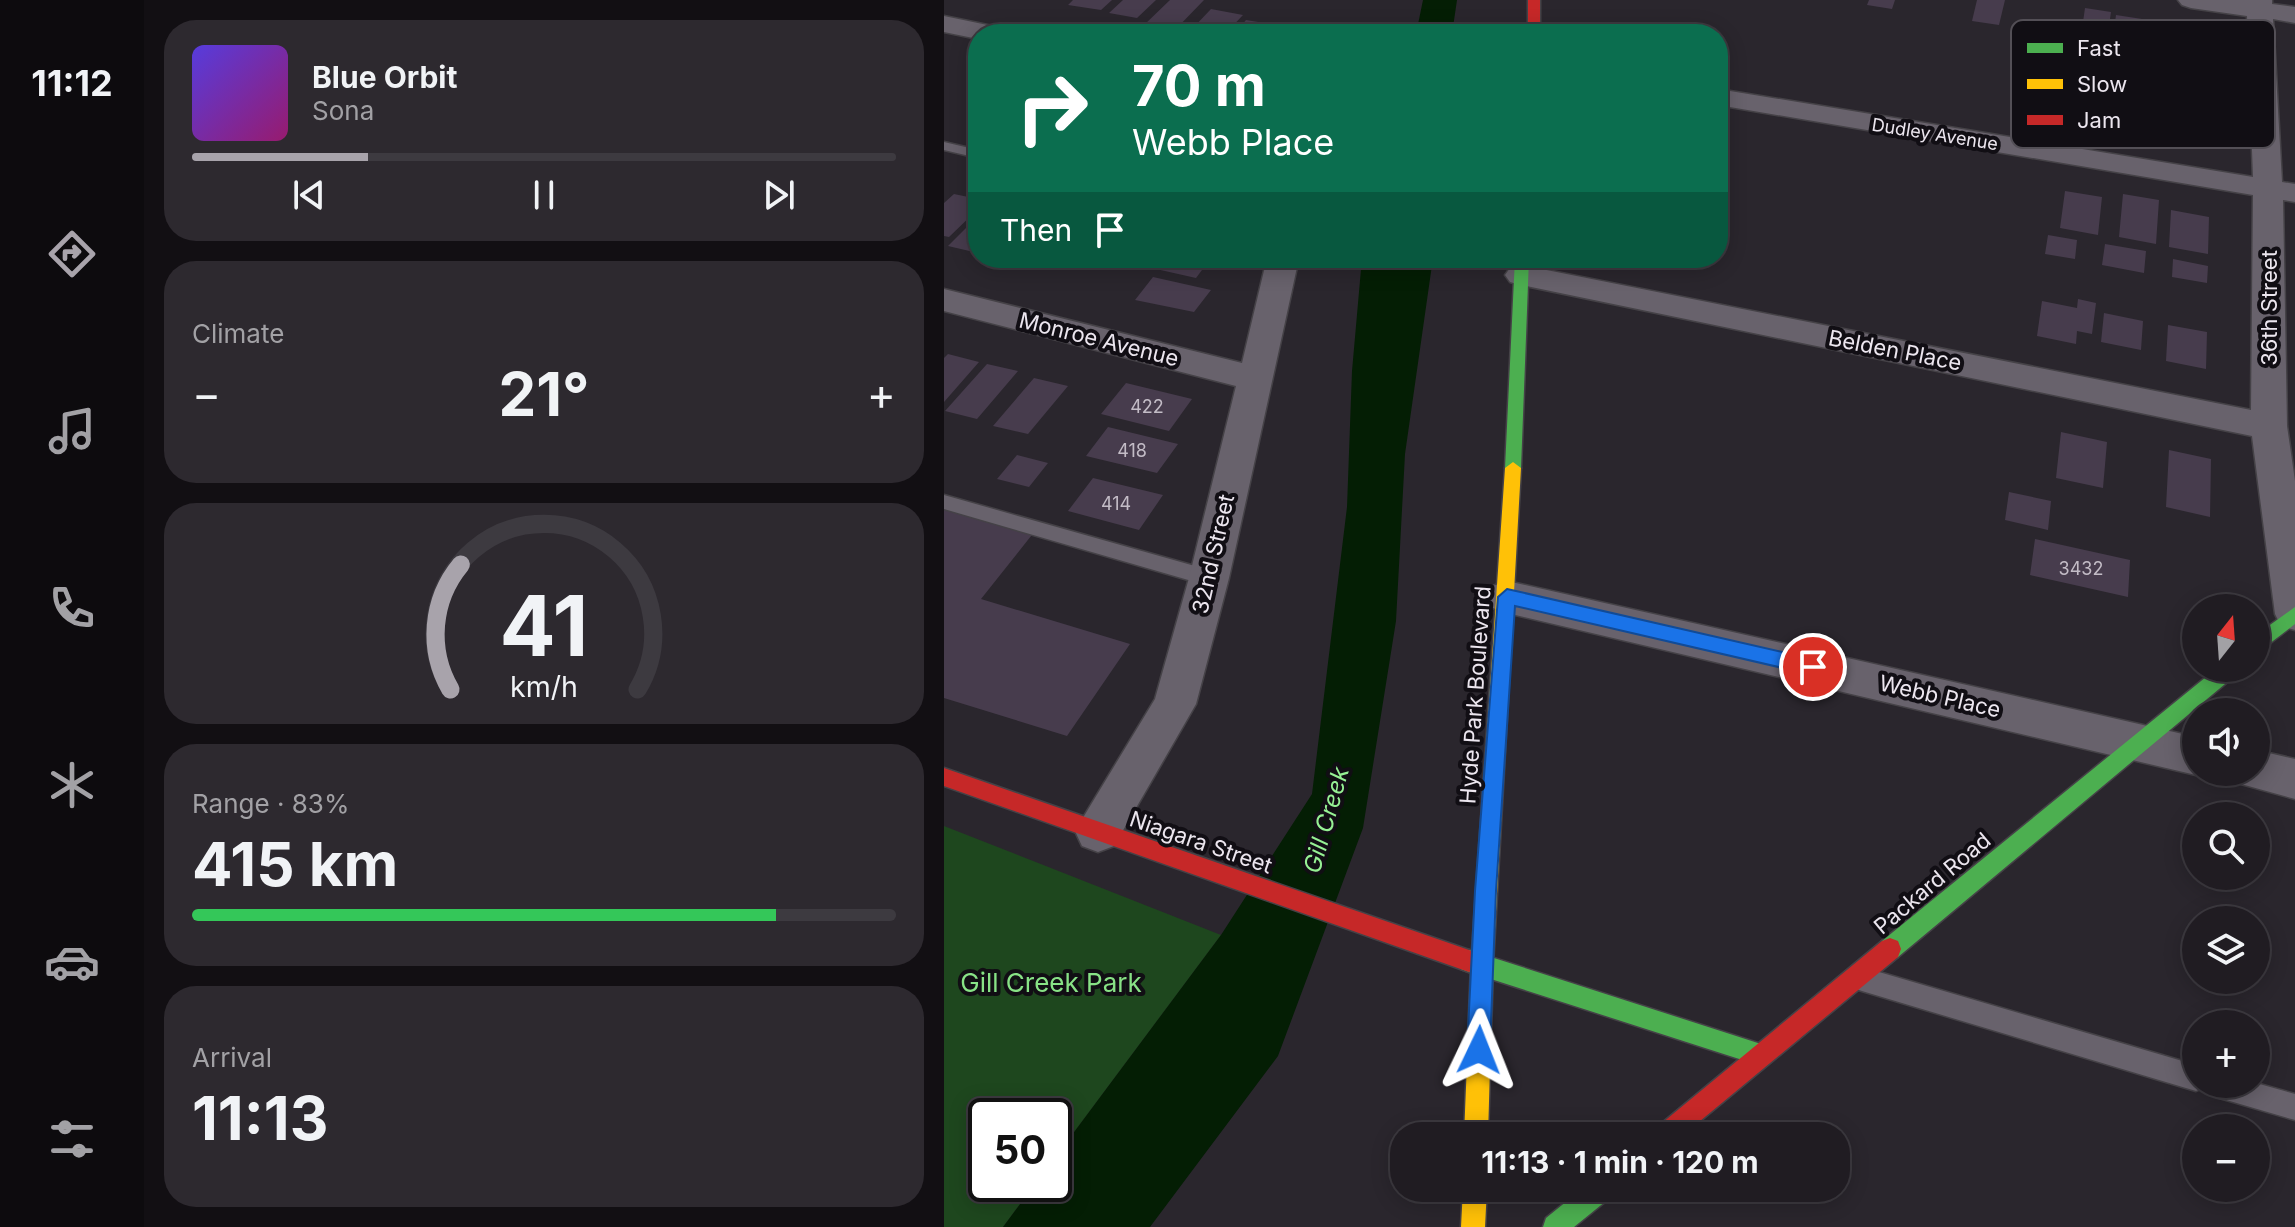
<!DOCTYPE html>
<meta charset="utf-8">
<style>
:root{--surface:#201c22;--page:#2d292f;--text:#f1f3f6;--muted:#a2a1a5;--line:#3d3a40;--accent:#a8a3ab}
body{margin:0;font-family:Inter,sans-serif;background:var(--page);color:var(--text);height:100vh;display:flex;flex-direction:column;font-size:30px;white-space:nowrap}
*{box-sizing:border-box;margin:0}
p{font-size:26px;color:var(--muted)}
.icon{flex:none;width:44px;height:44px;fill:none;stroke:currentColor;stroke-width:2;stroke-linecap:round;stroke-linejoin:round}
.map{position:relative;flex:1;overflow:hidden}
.details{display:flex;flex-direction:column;gap:20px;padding:20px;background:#120f13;width:800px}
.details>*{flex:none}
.guide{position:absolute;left:24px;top:24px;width:760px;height:244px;border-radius:32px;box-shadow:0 4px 20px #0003,0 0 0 2px var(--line);background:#0b6e4f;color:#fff;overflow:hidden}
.needle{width:52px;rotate:17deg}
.controls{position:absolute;left:1238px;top:594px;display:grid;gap:16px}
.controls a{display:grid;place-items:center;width:88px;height:88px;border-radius:50%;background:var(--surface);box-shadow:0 4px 20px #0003,0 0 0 2px var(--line);font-size:40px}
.speed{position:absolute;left:24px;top:1098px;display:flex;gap:16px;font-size:40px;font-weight:700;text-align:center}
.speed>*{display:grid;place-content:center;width:104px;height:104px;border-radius:50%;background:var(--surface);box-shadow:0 4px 20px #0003,0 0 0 2px var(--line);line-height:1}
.speed .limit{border:4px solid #111;border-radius:12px;background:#fff;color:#111}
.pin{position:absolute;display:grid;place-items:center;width:68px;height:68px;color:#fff;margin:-34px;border:4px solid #fff;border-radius:50%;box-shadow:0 2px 8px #0007}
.me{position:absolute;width:88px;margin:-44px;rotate:2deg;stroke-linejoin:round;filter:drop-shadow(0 0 6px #0008)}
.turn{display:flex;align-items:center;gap:28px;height:168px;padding:0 32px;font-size:36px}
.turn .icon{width:104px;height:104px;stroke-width:2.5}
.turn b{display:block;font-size:56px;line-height:68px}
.then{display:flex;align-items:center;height:76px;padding:0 32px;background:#0003;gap:16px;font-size:30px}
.big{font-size:60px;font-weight:700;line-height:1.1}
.details .tile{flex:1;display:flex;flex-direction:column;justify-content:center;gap:12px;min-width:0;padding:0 28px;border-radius:32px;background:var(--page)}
.details .dial{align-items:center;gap:0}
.dial svg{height:208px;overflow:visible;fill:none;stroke:var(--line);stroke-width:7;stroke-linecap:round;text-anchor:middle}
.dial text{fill:var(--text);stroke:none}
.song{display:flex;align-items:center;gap:24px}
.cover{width:96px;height:96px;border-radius:12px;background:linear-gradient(135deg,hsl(250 70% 55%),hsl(320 70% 35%))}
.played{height:8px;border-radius:4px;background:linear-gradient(90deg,var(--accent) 25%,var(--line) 25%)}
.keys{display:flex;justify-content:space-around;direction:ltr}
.heat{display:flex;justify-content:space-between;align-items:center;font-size:44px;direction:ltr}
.charge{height:12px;border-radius:6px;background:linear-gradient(90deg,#34c759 83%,var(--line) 0)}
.trip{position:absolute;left:446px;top:1122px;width:460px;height:80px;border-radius:32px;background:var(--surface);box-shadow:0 4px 20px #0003,0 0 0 2px var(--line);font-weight:700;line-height:80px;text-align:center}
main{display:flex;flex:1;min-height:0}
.menu{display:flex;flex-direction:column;width:144px;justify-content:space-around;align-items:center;background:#0d0b0e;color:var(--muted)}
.menu .icon{width:56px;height:56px}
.menu .active{color:var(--accent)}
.menu b{font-size:36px;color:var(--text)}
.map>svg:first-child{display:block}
</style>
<main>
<nav class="menu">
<b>11:12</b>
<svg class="icon active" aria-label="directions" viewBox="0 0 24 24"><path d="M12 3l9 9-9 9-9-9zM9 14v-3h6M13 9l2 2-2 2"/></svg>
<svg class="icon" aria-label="music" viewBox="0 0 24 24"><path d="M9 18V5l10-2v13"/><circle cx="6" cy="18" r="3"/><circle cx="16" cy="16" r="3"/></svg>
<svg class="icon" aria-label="phone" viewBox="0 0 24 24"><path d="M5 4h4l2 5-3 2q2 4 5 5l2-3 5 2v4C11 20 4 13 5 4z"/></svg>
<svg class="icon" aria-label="climate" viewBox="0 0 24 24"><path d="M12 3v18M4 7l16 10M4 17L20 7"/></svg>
<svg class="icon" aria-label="car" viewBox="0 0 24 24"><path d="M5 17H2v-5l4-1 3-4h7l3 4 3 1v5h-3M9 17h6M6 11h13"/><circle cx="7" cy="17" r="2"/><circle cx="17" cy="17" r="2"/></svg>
<svg class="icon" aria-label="filters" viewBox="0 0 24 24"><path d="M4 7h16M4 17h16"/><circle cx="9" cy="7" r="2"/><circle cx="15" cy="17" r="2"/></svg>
</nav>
<section class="details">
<div class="tile">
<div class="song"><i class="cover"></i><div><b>Blue Orbit</b><p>Sona</p></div></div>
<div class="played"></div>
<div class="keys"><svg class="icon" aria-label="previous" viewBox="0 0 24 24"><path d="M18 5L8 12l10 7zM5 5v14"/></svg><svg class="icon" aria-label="pause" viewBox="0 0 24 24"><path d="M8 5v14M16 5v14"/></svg><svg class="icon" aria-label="next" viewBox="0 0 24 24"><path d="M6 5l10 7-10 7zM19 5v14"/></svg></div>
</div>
<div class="tile"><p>Climate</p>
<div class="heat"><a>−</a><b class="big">21°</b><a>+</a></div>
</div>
<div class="tile dial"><svg viewBox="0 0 100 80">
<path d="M14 69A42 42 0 1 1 86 69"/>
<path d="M14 69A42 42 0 0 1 18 21" stroke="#a8a3ab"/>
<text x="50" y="56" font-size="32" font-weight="700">41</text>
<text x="50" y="72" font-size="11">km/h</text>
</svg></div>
<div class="tile"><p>Range · 83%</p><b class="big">415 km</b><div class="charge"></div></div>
<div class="tile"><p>Arrival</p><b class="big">11:13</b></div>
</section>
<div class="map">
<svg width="1351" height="1227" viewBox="0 0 1351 1227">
<rect width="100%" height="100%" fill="#2a262d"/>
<path fill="#1e471e" d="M0,826l277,109 -167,224v-43h-68v68h49l-32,43h-59z"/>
<path fill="#041e04" d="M479,0h34l-5,34h-36z
M418,258h71l-28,196 -9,167 -33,207 -85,228 -128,171h-147l32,-43h19v-25l167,-224 91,-141 35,-287 5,-136z"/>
<path fill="#473c4d" d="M129,0h39l-11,10 -33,-5z
M179,0h33l-19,18 -28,-5z
M226,0h34l-30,31 -31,-5z
M925,0h26l-3,9 -25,-4z
M1033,0h28l-6,25 -27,-4z
M1141,8l26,4 -4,28 -26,-4z
M267,9l32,6 -18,19 -33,-5z
M1172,15l26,4 -2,29 -28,-4z
M302,20l30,5 -8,9h-34z
M347,27l32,5v2h-38z
M1121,191l37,6 -4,38 -38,-7z
M10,194l24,5v10l-29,28 -5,-1v-33z
M1179,194l36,6 -3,44 -37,-7z
M1227,210l38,7 -1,37 -39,-7z
M34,216v37l-30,-7z
M1104,235l29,5 -2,19 -30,-5z
M1161,244l41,7 -2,22 -42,-8z
M93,258h41l-7,9z
M141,258h38l-7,8z
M221,258h46l-15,20 -40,-9z
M1229,259l35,7 -1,17 -35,-6z
M209,277l58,13 -17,22 -59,-12z
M1134,299l18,4 -4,31 -15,-3 -1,13 -39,-8 5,-35 35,7z
M1160,313l39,8 -2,29 -40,-8z
M1224,325l39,7 -1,37 -40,-8z
M4,354l31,8 -35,40v-44z
M43,364l31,7 -41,48 -32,-8z
M90,378l34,8 -40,48 -35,-8z
M182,383l66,16 -23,32 -68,-17z
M164,427l70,17 -21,29 -71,-17z
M1117,432l46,10 -4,46 -47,-10z
M1225,450l42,9 -1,58 -44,-10z
M73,455l31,8 -19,24 -32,-8z
M149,478l70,17 -24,35 -71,-19z
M1065,492l42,9 -3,29 -43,-10z
M0,505l91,26 -54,68 149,45 -63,92 -123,-38z
M1091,539l95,21 -2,37 -98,-22z"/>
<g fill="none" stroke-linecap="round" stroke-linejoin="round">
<g stroke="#454247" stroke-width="3">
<path id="lane" d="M0,142l34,8v8l-34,-8z
M0,495l265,75 7,2 3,6 -3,6 -7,2 -265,-77z
M918,967l334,98v19l60,-1 39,11v26l-79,-23 -9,-4 -2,-6 -9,4 -334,-100 -9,-3 -3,-9 3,-9z"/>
</g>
<g stroke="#454247" stroke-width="3">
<path id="street" d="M1234,0h94v4l23,3v16l-22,-4 9,163 13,2v18l-12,-2 4,226 8,55v149l-14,-4 -6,-12 -23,-178 -731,-151 -11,-3 -5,-7 5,-7 11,-3 730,145 2,-215 -535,-90v-16l535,88 -6,-161 -56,-8 -9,-3z
M0,16l58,12 4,6h-28v5l-34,-7z
M323,258h32l-70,320 -33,126 -82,142 -16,6 -16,-6 -7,-15 80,-132 34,-121 47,-192 -292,-75v-22l298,74z
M563,581l689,156v35h9l-9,3 -689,-162 -14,-5 -6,-11 6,-11z
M1312,750l39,9v40l-54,-15 -6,-12h21z"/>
</g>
<g stroke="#454247" stroke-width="3">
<path id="fast" d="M571,258h14l-8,210 -8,6 -8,-6z
M1351,607v17l-39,30v-19z
M1273,668h22l-2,6 -339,283 -8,3 -8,-3 -3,-8 3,-8z
M525,950l292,94 8,3 3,8 -3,8 -8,3 -292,-94 -8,-3 -3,-8 3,-8z
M639,1188h31l-3,9 -37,30h-31l3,-9z"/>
</g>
<g stroke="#454247" stroke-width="3">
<path id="slow" d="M569,462l8,6 -28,497 -5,171h-24l7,-171 34,-497z
M519,1188h24l-2,39h-24z"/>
</g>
<g stroke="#454247" stroke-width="3">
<path id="jam" d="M584,0h12v34h-12z
M0,768l525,182 8,3 3,8 -3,8 -8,3 -525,-186z
M946,938l8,3 3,8 -3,8 -216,179h-30l4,-8 226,-187z"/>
</g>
<use href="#lane" fill="#68626c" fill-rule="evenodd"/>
<use href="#street" fill="#68626c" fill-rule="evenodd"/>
<use href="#fast" fill="#4caf50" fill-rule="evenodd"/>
<use href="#slow" fill="#ffc107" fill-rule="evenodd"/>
<use href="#jam" fill="#c62828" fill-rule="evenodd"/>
</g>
<path fill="#1a73e8" stroke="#114b97" stroke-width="2" d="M563,589l306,70 7,3 3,5 -3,6 -7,2 -298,-69 -19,285 -6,159 -3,9 -8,3 -8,-3 -4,-9 8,-159 23,-294z"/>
<g text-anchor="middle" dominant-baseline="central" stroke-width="8" stroke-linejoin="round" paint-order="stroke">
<g font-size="18" fill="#ece6ef" stroke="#110e14">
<text transform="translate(991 134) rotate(9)">Dudley Avenue</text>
</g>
<g font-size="18" fill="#c3bcc6">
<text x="203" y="406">422</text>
<text x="188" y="450">418</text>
<text x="172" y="503">414</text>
<text x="1137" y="568">3432</text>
</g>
<g font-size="22" fill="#ece6ef" stroke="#110e14">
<text transform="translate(1325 308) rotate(-90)">36th Street</text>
<text transform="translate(155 339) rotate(14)">Monroe Avenue</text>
<text transform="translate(951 350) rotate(11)">Belden Place</text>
<text transform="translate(269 554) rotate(-77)">32nd Street</text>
<text transform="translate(531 695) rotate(-86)">Hyde Park Boulevard</text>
<text transform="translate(996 696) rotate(13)">Webb Place</text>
<text transform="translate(257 842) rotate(19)">Niagara Street</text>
<text transform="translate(988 883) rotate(-40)">Packard Road</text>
</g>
<g font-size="24" font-style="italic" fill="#96f194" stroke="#110e14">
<text transform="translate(382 820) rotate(-74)">Gill Creek</text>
</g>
<g font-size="26" fill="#88e286" stroke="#110e14">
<text x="107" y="982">Gill Creek Park</text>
</g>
</g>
<rect x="1067" y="20" width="264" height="128" rx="12" fill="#110e14" stroke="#534f56" stroke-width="2"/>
<rect x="1083" y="43" width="36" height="10" fill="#4caf50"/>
<rect x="1083" y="79" width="36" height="10" fill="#ffc107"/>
<rect x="1083" y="115" width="36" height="10" fill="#c62828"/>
<g font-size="22" fill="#ece6ef">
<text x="1133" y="56">Fast</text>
<text x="1133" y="92">Slow</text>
<text x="1133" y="128">Jam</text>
</g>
</svg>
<div class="controls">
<a><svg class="needle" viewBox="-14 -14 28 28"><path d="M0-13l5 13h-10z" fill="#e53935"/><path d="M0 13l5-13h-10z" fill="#a2a1a5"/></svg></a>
<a><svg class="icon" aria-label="sound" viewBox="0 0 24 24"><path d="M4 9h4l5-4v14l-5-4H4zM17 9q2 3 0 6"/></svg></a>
<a><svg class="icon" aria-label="search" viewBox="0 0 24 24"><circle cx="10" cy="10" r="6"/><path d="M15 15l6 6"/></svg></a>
<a><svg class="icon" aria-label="layers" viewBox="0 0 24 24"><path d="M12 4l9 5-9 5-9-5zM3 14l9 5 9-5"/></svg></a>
<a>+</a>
<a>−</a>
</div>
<div class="speed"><div class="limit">50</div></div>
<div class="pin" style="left:869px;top:667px;background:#d93025"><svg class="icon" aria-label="arrive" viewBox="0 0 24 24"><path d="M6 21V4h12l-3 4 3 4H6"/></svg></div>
<svg class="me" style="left:535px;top:1050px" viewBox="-20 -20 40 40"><path d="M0-17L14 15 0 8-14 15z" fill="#1a73e8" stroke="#fff" stroke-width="4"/></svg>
<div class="trip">11:13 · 1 min · 120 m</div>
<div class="guide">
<div class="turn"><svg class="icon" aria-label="right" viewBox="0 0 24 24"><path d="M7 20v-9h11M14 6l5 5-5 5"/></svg><div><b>70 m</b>Webb Place</div></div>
<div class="then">Then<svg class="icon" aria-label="arrive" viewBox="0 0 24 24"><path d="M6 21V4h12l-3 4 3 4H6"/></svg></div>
</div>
</div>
</main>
